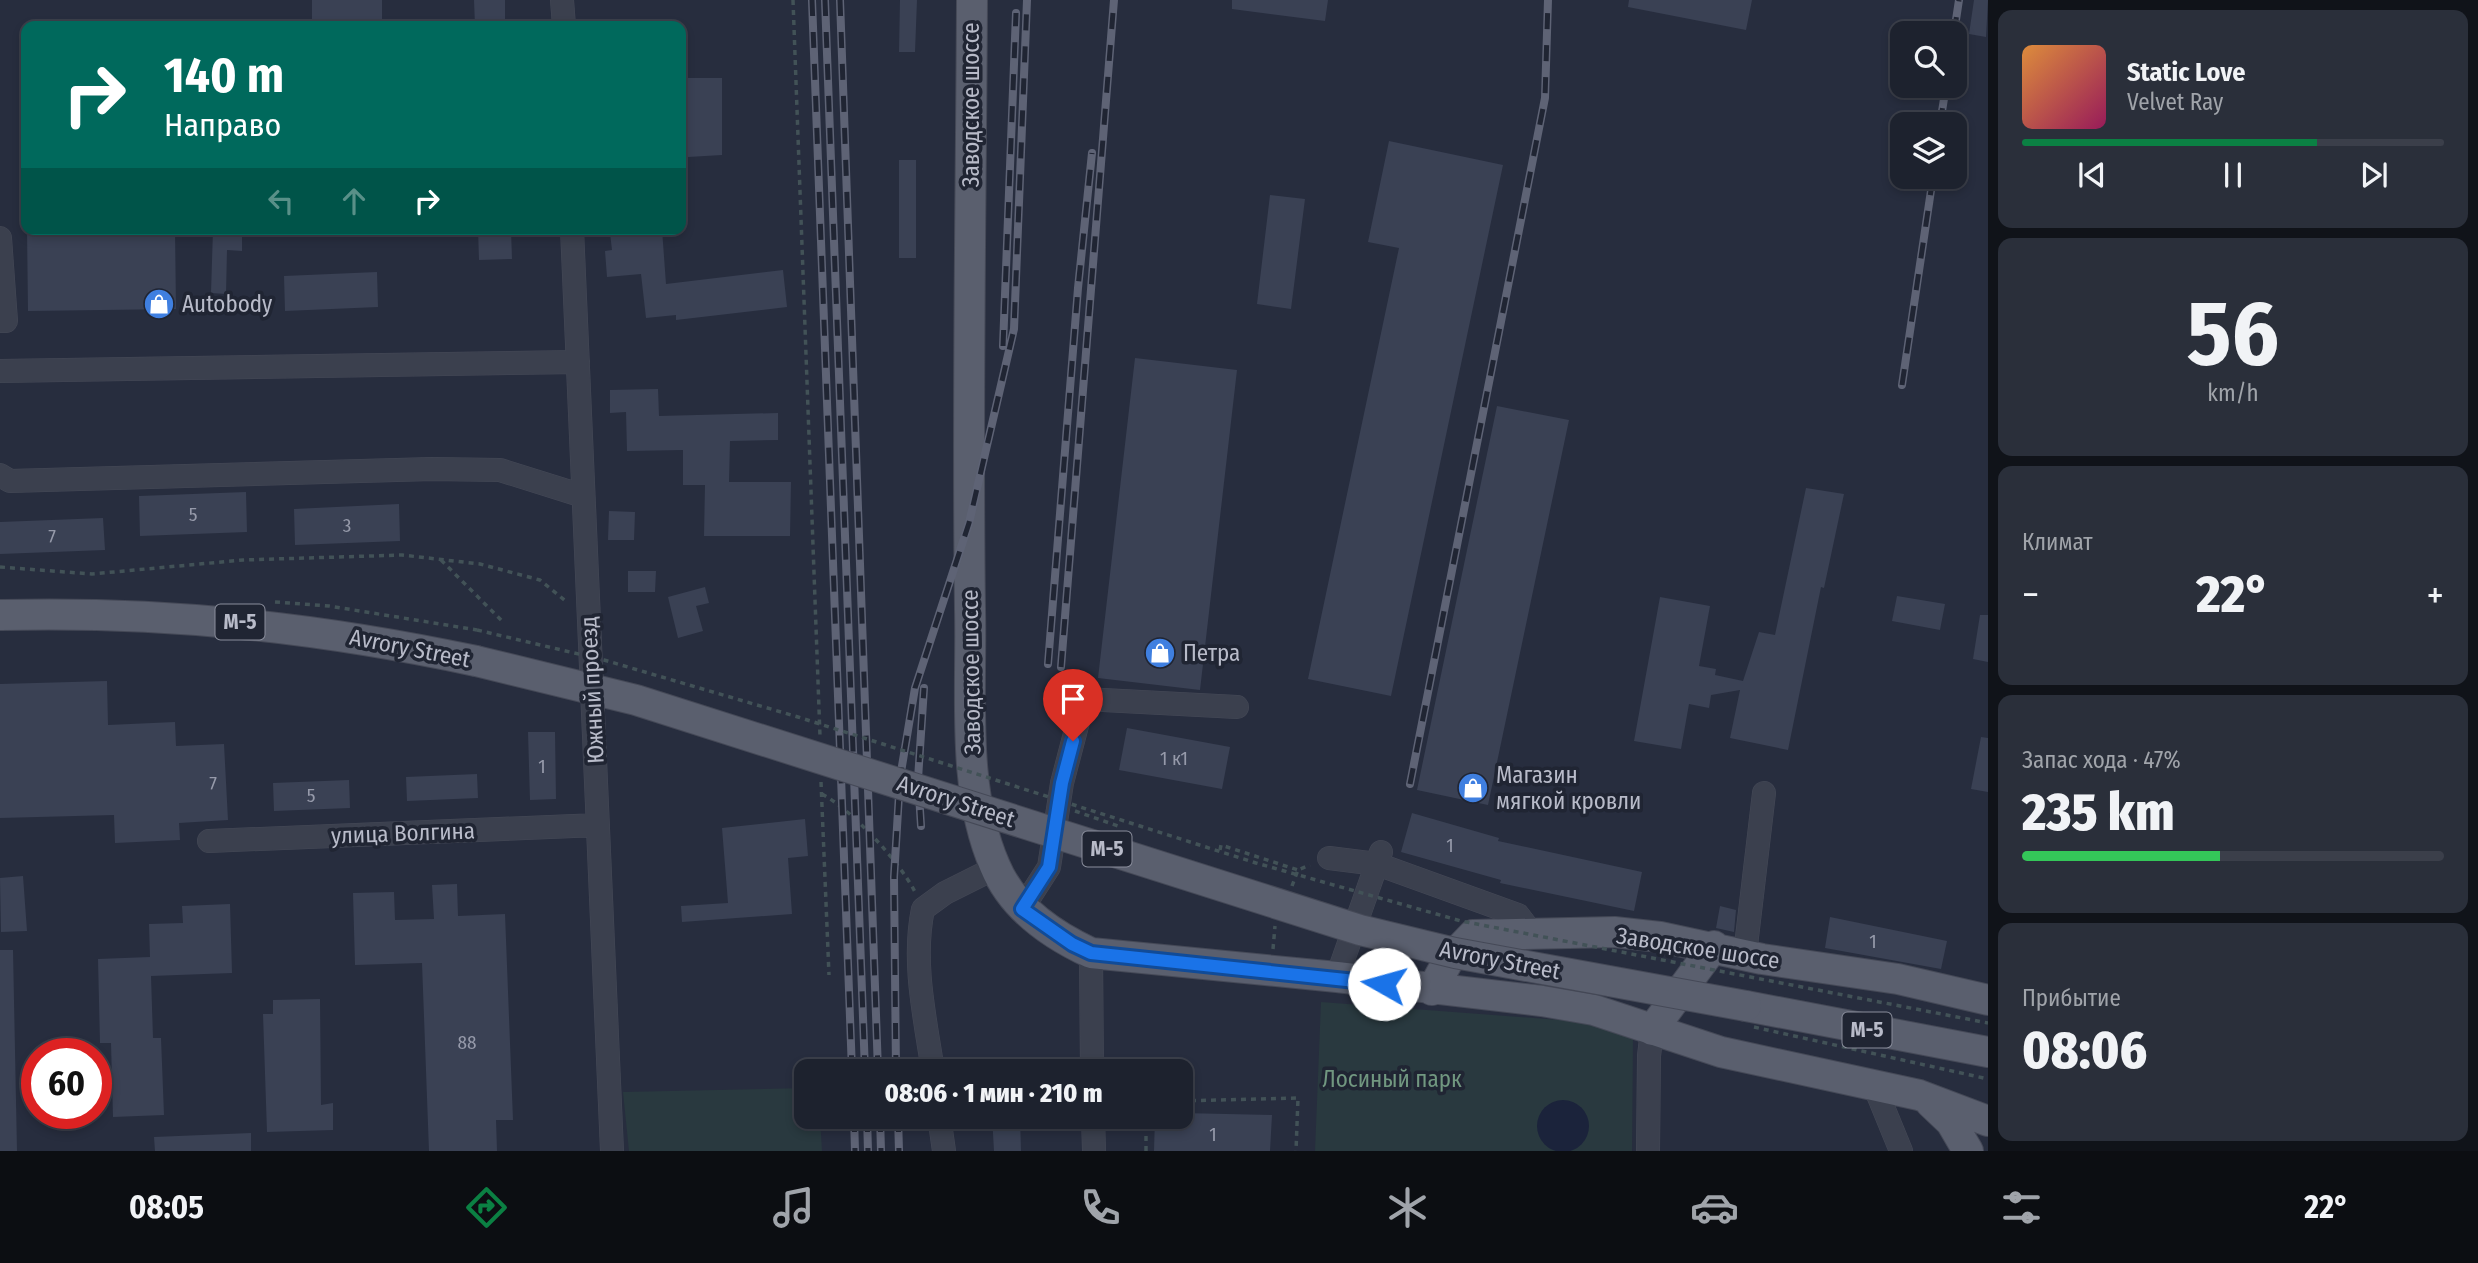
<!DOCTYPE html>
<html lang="ru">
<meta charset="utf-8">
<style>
:root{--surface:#1d222e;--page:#2a2f3a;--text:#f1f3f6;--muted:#a0a4aa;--line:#3b3f4a;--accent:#0b8043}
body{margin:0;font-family:"Fira Sans Condensed",sans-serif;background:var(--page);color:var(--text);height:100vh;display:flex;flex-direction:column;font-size:26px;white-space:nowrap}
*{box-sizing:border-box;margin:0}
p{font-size:23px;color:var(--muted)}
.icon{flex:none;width:38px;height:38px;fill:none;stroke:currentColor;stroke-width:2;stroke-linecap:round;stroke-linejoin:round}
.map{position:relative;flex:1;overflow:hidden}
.details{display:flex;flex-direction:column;gap:10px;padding:10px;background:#101319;width:490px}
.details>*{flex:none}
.top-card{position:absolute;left:21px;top:21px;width:665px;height:214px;border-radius:14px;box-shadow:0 4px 10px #0003,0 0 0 2px var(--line);background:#00695c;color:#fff;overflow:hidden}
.fabs{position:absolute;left:1890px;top:21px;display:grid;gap:14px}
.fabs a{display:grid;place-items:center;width:77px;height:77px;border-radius:14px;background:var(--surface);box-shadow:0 4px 10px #0003,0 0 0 2px var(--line);font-size:35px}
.speed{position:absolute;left:21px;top:1038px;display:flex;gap:14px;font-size:35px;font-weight:700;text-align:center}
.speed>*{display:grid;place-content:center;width:91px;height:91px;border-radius:50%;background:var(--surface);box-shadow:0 4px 10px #0003,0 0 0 2px var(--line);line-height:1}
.speed .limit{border:10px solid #d22;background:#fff;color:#111}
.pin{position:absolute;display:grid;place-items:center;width:60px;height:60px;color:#fff;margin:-72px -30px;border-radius:50% 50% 50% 0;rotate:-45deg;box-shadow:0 0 7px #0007}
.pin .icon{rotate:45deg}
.me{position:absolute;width:77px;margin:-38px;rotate:277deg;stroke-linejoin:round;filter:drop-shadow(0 0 5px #0008)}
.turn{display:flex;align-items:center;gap:24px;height:147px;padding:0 28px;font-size:32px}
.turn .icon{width:91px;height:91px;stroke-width:2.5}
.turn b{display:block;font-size:49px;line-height:60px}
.lanes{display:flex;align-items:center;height:66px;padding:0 28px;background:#0003;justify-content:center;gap:35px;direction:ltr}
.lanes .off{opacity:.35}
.big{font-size:52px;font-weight:800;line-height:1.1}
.details .tile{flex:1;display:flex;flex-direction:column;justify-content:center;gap:10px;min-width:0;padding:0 24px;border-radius:14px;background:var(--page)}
.details .dial{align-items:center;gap:0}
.dial b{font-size:91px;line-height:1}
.song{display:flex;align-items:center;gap:21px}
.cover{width:84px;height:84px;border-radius:10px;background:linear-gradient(135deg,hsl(30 70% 55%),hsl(330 70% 35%))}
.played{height:7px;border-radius:4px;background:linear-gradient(90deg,var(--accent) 70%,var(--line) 70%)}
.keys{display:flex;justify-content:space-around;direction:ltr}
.heat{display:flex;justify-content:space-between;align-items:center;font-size:38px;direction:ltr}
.charge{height:10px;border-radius:5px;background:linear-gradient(90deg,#34c759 47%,var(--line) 0)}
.trip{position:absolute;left:794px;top:1059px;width:399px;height:70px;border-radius:14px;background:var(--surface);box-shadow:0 4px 10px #0003,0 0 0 2px var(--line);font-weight:800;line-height:70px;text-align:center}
.tab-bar{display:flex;height:112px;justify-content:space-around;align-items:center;background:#0c0e12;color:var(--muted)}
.tab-bar .icon{width:49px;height:49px}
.tab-bar .active{color:var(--accent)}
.tab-bar b{font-size:32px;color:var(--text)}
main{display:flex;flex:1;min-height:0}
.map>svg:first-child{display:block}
</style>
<main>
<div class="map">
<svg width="1988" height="1151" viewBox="0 0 1988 1151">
<rect width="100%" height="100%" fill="#272d3e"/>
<path fill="#29393f" d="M1321,1002l278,21 34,15 -1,113h-317z
M807,1088v28l13,1 2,34h-193l-6,-59z"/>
<path fill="#1b233b" d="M1537 1126a26 26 0 1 1 52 0a26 26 0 1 1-52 0Z"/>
<path fill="#3a4154" d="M312,0h70v23h-70z
M474,0h31v26h-30z
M900,0h17l-2,52h-16z
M1232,0h96l-3,21 -93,-12z
M1629,0h123l-6,30 -118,-23z
M1974,0h14l-2,37 -17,-3z
M685,78h37v77l-34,2z
M1389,141l114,24 -112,531 -83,-17 91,-431 -31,-6z
M899,160h17v98h-17z
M1270,195l35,4 -14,110 -34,-5z
M27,229h148l1,80 -148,2z
M213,229h29v22l-15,-1 -1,44 -15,-1z
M478,229h33l1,30 -33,1z
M662,229l4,55 117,-14 4,37 -111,13v-5l-30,3 -5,-44 -34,3 -2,-26 7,-1 -2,-17z
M377,272l1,35 -93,4 -1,-35z
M1135,358l102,12 -37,320 -102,-12z
M658,389l1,27 119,-3v27l-48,1 -1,41h62l-1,54h-86l1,-51h-22v-35l-56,1 -1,-39 -16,1v-23z
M1497,406l72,14 -81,385 -71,-15z
M1806,488l38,6 -20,94 -3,-1 -33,163 -58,-12 10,-48 -29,5 -2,13 -20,-4 -8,45 -47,-8 26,-144 50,9 -11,60 17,3 -1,6 28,6 16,-49 16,3z
M246,492l1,40 -107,4 -1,-40z
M399,504l1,37 -105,4 -1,-36z
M609,511l26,1 -1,28h-26z
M103,518l2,32 -105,4v-32z
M628,571h28l-1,21h-27z
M705,587l4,16 -13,3 7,25 -25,7 -10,-41z
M1897,596l48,8 -5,26 -48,-9z
M1980,615h8v47l-15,-3z
M107,681l1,44 67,-3 1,24 48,-2 4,76 -49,3 1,17 -65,3 -1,-28 -114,3v-134z
M1127,728l103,19 -8,42 -103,-19z
M528,732h27l1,67 -26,1z
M1981,737l7,1v54l-17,-3z
M477,774l1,24 -71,3 -1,-24z
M349,780l1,28 -76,3 -1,-28z
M1412,813l87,25 -1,3 144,31 -8,39 -134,-28 1,-3 -100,-28z
M805,819l3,37 -20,2 4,56 -110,8 -1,-16 47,-3 -6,-75z
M23,876l4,55 -26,1 -1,-54z
M457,884l1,32 47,-2 8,206h-17l1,31h-68l-7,-188 -67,2 -2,-72 41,-1 1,28 39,-1 -2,-34z
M230,904l2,69 -81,3 2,62h8l3,77 -51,2 -2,-74h-11l-2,-84 52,-2 -1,-33 34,-1 -1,-17z
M1720,906l16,4 -2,22 -18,-4z
M1830,917l117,24 -6,28 -116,-21z
M0,950h13l4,201h-17z
M320,999l1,106 12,-2v27l-66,2 -4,-118h10v-14z
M1181,1113l91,2 -2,36h-116l1,-35h26z
M992,1116h28l1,35h-27z
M251,1133v18h-96l-1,-14z"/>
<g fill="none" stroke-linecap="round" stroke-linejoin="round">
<g stroke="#454957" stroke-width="24">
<path id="minor" d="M562,0l2,26
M572,229l40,922
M0,238l6,83h-6
M0,371l578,-9
M0,475l10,6 422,-12 68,1 83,26
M209,841l389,-16
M1329,858l48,6 141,51 13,17
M1022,909l27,-42 13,-84 22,-84 153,8
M1091,953l1,118
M1745,954l19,-161
M1337,977l44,-125
M933,1071c-8,-53 -21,-109 -10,-162l22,-16 50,-25
M1874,1085l27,66
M939,1116l5,35
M1093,1116l1,35
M1648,1151l1,-95 3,-26"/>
</g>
<g stroke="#454957" stroke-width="32">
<path id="major" d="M972,0c-1,203 -5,406 -2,609 2,84 -9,179 25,257 17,41 57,69 96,87l246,24 205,24 52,9 127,42 198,43 69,26
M0,615c165,-4 315,12 476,46
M1432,990l16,-29 25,-26 141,-3 46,5 102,22 136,20 90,21
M1746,1006l242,46
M1652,1030l62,-84
M1931,1103l20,19 17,29"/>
</g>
<path stroke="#425257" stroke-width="3.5" stroke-dasharray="5 5" stroke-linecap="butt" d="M793,0l27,736
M441,560l63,63
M0,567l92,7 151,-14 159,-5 78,9 60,16 28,23
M275,602l54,4 148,24
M821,782l8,193
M822,794c30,16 78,68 93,98
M1075,811l46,16
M1220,850l1,-5 77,25
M1292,886l6,-16 12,-5
M1273,949l2,-23
M1181,1101l117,-3 -2,53
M1146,1151v-35"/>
<use href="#minor" stroke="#3b404e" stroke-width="23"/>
<use href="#major" stroke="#5a5f6e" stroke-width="30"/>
<g stroke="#5e6375" stroke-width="8">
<path id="rail" d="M812,0l40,1071
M825,0l40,1071
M840,0l38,1071
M1954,33l5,-33
M1940,124l6,-38
M1003,346l13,-333
M1902,385l31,-208
M1048,664l30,-376 14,-135
M1061,667l53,-667
M1410,784l135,-686 3,-98
M921,826l-3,-47 6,-91
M896,1071l-2,-194 6,-99 15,-90 54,-165 45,-194 13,-329
M854,1116l1,35
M867,1116l1,35
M880,1116l1,35
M898,1116l1,35"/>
</g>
<use href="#rail" stroke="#202533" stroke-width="5" stroke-dasharray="16" stroke-linecap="butt"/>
<g stroke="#454957" stroke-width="32" stroke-linecap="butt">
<path id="major-bridge" d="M476,661l160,39 724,230 95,23 291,53"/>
</g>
<path stroke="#425257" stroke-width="3.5" stroke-dasharray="5 5" stroke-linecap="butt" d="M477,630l127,30 194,57 458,146 205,58 527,102
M1754,1027l234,52"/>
<use href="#major-bridge" stroke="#5a5f6e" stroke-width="30"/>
</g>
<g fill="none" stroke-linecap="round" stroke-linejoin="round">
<g stroke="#114b97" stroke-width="18">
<path id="route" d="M1073,741l-11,42 -13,84 -27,42 50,35 19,9 293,31"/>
</g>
<use href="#route" stroke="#1a73e8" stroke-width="12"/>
</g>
<defs>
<g id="shop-disc" transform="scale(1.575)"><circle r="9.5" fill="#3f7fe0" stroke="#202533"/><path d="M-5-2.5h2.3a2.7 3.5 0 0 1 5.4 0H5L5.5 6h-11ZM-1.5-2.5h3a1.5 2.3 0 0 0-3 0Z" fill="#fff"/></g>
</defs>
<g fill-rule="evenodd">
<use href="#shop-disc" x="159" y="304"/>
<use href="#shop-disc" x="1160" y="653"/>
<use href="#shop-disc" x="1473" y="788"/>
</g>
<g text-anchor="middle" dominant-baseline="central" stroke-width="7" stroke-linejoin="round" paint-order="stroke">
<g font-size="19" fill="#969aaa">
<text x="193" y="514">5</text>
<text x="347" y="525">3</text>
<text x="52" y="536">7</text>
<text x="1174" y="758">1 к1</text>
<text x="542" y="766">1</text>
<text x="213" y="783">7</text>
<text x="311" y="795">5</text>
<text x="1450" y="845">1</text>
<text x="1873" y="941">1</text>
<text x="467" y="1042">88</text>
<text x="1213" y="1134">1</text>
</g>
<g fill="#202533" stroke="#8a8e9c" stroke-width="2">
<rect x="215.5" y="604.5" width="49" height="35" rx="5"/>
<rect x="1082.5" y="831.5" width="49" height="35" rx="5"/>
<rect x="1842.5" y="1012.5" width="49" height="35" rx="5"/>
</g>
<g font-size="21" font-weight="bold" fill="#b8bbc9">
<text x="240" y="622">М-5</text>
<text x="1107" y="849">М-5</text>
<text x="1867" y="1030">М-5</text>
</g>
<g font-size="23" fill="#b8bbc9" stroke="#202533">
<text transform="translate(971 105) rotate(-90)">Заводское шоссе</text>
<text transform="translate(410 648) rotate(11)">Avrory Street</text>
<text transform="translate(971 672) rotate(-91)">Заводское шоссе</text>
<text transform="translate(592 690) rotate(-93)">Южный проезд</text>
<text transform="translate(956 801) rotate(18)">Avrory Street</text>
<text transform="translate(403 833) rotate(-2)">улица Волгина</text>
<text transform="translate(1698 948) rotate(9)">Заводское шоссе</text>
<text transform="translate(1500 960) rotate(11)">Avrory Street</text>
</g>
<g font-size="23" fill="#b8bbc9" stroke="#202533" text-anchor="start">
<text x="182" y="304">Autobody</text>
<text x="1183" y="653">Петра</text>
<text x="1496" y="775">Магазин<tspan x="1496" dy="26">мягкой кровли</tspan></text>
</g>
<g font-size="23" fill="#719780" stroke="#202533">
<text x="1392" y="1079">Лосиный парк</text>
</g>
</g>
</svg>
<div class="fabs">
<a><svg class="icon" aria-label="search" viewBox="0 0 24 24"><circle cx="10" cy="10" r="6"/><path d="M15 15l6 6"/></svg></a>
<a><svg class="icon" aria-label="layers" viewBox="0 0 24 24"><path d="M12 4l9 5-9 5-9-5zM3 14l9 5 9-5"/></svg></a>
</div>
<div class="speed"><div class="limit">60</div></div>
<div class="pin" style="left:1073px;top:741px;background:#d93025"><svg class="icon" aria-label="arrive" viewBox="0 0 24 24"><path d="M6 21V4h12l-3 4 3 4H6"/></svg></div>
<svg class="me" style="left:1384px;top:984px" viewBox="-20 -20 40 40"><circle r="19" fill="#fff"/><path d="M0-13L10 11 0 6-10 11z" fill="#1a73e8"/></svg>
<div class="trip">08:06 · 1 мин · 210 m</div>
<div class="top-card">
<div class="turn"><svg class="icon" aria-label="right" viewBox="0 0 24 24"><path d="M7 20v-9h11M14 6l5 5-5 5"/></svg><div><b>140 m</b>Направо</div></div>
<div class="lanes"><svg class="icon off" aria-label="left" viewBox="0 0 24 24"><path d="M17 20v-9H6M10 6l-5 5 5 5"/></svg><svg class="icon off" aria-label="ahead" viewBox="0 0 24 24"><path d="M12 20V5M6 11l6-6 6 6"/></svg><svg class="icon" aria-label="right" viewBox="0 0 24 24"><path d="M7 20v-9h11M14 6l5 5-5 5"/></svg></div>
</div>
</div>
<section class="details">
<div class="tile">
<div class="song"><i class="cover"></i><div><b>Static Love</b><p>Velvet Ray</p></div></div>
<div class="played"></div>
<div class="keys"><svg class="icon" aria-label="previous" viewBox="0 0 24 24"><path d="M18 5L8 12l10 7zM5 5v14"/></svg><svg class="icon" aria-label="pause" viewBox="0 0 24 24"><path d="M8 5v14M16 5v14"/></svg><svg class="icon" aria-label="next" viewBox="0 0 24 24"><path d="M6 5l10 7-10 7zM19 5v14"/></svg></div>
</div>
<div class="tile dial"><b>56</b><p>km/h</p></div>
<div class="tile"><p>Климат</p>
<div class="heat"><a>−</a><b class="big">22°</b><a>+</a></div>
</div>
<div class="tile"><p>Запас хода · 47%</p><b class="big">235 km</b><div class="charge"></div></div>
<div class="tile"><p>Прибытие</p><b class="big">08:06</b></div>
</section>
</main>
<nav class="tab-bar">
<b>08:05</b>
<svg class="icon active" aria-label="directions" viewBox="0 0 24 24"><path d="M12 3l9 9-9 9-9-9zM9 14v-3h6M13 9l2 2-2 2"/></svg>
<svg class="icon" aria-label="music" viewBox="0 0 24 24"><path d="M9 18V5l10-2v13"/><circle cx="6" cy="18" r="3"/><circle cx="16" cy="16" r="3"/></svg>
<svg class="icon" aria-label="phone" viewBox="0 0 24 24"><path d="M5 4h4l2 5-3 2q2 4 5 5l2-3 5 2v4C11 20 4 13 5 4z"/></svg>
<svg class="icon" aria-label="climate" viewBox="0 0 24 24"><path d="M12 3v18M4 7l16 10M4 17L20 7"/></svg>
<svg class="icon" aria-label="car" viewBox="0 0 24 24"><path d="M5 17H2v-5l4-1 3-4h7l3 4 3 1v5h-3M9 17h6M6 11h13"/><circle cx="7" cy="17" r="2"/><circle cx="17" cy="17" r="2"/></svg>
<svg class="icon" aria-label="filters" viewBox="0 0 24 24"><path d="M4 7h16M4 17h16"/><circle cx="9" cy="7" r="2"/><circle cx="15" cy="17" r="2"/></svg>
<b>22°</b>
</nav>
